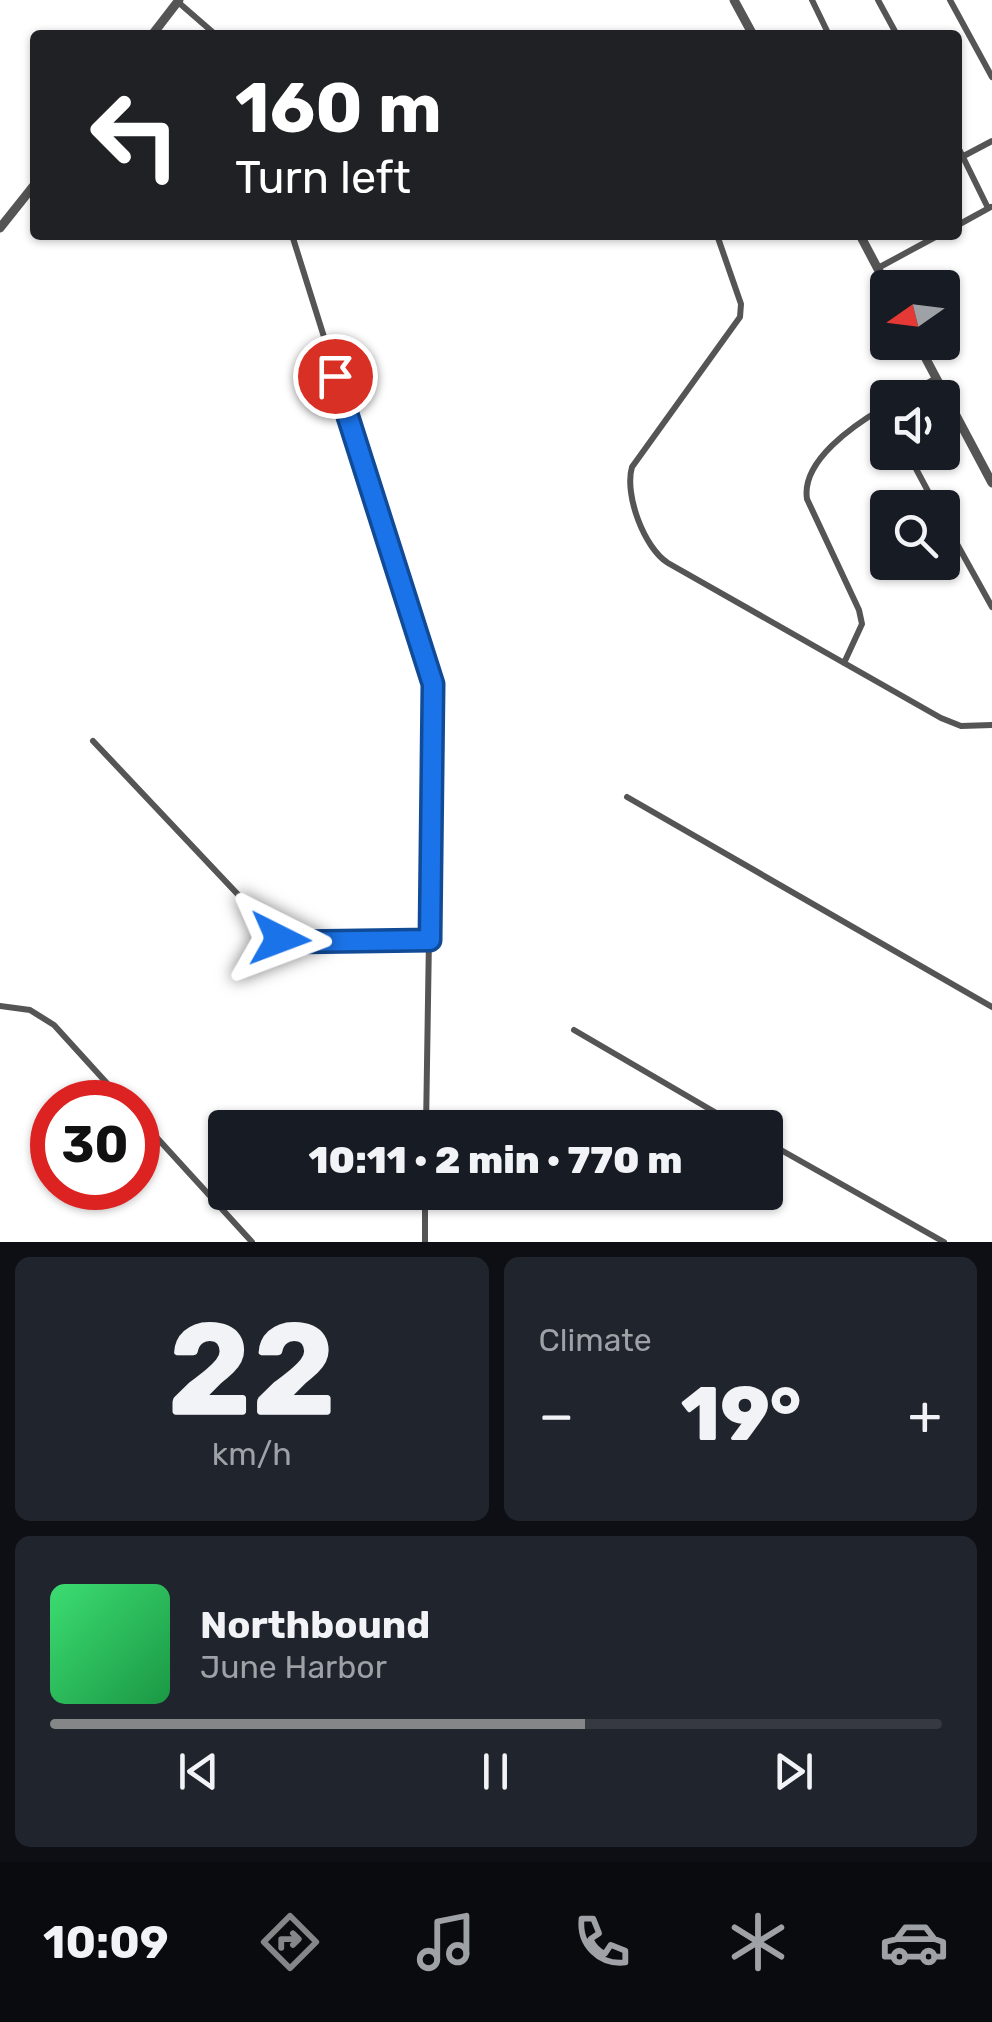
<!DOCTYPE html>
<meta charset="utf-8">
<style>
:root{--surface:#171b24;--page:#20242c;--text:#f1f3f6;--muted:#9ea1a6;--line:#363941;--accent:#858687}
body{margin:0;font-family:Rubik,sans-serif;background:var(--page);color:var(--text);height:100vh;display:flex;flex-direction:column;font-size:38px;white-space:nowrap}
*{box-sizing:border-box;margin:0}
p{font-size:32px;color:var(--muted)}
.icon{flex:none;width:55px;height:55px;fill:none;stroke:currentColor;stroke-width:2;stroke-linecap:round;stroke-linejoin:round}
.map{position:relative;height:1242px;overflow:hidden}
.panel{display:flex;flex-direction:column;gap:15px;padding:15px;background:#0d0f14;flex:1}
.panel>*{flex:none}
.guide{position:absolute;left:30px;top:30px;width:932px;height:210px;border-radius:10px;box-shadow:0 2px 8px #0004;background:#202124;color:#fff;overflow:hidden}
.needle{width:65px;rotate:256deg}
.controls{position:absolute;left:870px;top:270px;display:grid;gap:20px}
.controls a{display:grid;place-items:center;width:90px;height:90px;border-radius:10px;background:var(--surface);box-shadow:0 2px 8px #0004;font-size:50px}
.speed{position:absolute;left:30px;top:1080px;display:flex;gap:20px;font-size:50px;font-weight:700;text-align:center}
.speed>*{display:grid;place-content:center;width:130px;height:130px;border-radius:50%;background:var(--surface);box-shadow:0 2px 8px #0004;line-height:1}
.speed .limit{border:15px solid #d22;background:#fff;color:#111}
.pin{position:absolute;display:grid;place-items:center;width:85px;height:85px;color:#fff;margin:-42px;border:5px solid #fff;border-radius:50%;box-shadow:0 2px 10px #0007}
.me{position:absolute;width:110px;margin:-55px;rotate:93deg;stroke-linejoin:round;filter:drop-shadow(0 0 8px #0008)}
.turn{display:flex;align-items:center;gap:35px;height:210px;padding:0 40px;font-size:45px}
.turn .icon{width:130px;height:130px;stroke-width:2.5}
.turn b{display:block;font-size:70px;line-height:85px}
.big{font-size:75px;font-weight:800;line-height:1.1}
.panel .widget{flex:1;display:flex;flex-direction:column;justify-content:center;gap:15px;min-width:0;padding:0 35px;border-radius:15px;background:var(--page)}
.panel .dial{align-items:center;gap:0}
.dial b{font-size:130px;line-height:1}
.song{display:flex;align-items:center;gap:30px}
.cover{width:120px;height:120px;border-radius:15px;background:linear-gradient(135deg,hsl(140 70% 55%),hsl(140 70% 35%))}
.played{height:10px;border-radius:5px;background:linear-gradient(90deg,var(--accent) 60%,var(--line) 60%)}
.keys{display:flex;justify-content:space-around;direction:ltr}
.heat{display:flex;justify-content:space-between;align-items:center;font-size:55px;direction:ltr}
.panel .tiles{flex:1;display:grid;gap:15px;grid-template-columns:1fr 1fr}
.widget:last-child{grid-column:span 2}
.trip{position:absolute;left:208px;top:1110px;width:575px;height:100px;border-radius:10px;background:var(--surface);box-shadow:0 2px 8px #0004;font-weight:800;line-height:100px;text-align:center}
.menu{display:flex;height:160px;justify-content:space-around;align-items:center;background:#090b0e;color:var(--muted)}
.menu .icon{width:70px;height:70px}
.menu .current{color:var(--accent)}
.menu b{font-size:45px;color:var(--text)}
.map>svg:first-child{display:block}
</style>
<div class="map">
<svg width="992" height="1242" viewBox="0 0 992 1242">
<rect width="100%" height="100%" fill="#fff"/>
<g fill="none" stroke-linecap="round" stroke-linejoin="round">
<path stroke="#555" stroke-width="6" d="M812,0l17,35
M878,0l19,35
M950,0l42,77
M178,2l38,33
M958,147l30,61
M958,159l34,-18
M958,225l33,-18
M292,235l141,449 -7,444
M717,235l24,69 -1,13 -108,150c-8,27 12,81 36,96l273,155 20,8 31,-1
M878,268l61,-33
M901,398l35,-20
M888,405l-5,3 5,8
M907,452l30,56
M942,517l50,90
M844,663l18,-39 -3,-14 -52,-111c-6,-38 47,-74 76,-91
M93,741l187,198 9,3 141,-1
M627,797l365,210
M0,1006l30,4 24,15 70,77
M574,1030l168,98
M138,1117l114,125
M765,1141l179,101
M425,1242v-50"/>
<path stroke="#555" stroke-width="9" d="M734,0l19,35
M152,35l27,-35
M0,228l35,-44
M860,235l28,53
M917,342l75,141"/>
</g>
<g fill="none" stroke-linecap="round" stroke-linejoin="round">
<g stroke="#114b97" stroke-width="25">
<path id="route" d="M280,939l9,3 141,-2 3,-256 -98,-308"/>
</g>
<use href="#route" stroke="#1a73e8" stroke-width="18"/>
</g>
</svg>
<div class="controls">
<a><svg class="needle" viewBox="-14 -14 28 28"><path d="M0-13l5 13h-10z" fill="#e53935"/><path d="M0 13l5-13h-10z" fill="#9ea1a6"/></svg></a>
<a><svg class="icon" aria-label="sound" viewBox="0 0 24 24"><path d="M4 9h4l5-4v14l-5-4H4zM17 9q2 3 0 6"/></svg></a>
<a><svg class="icon" aria-label="search" viewBox="0 0 24 24"><circle cx="10" cy="10" r="6"/><path d="M15 15l6 6"/></svg></a>
</div>
<div class="speed"><div class="limit">30</div></div>
<div class="pin" style="left:335px;top:376px;background:#d93025"><svg class="icon" aria-label="arrive" viewBox="0 0 24 24"><path d="M6 21V4h12l-3 4 3 4H6"/></svg></div>
<svg class="me" style="left:280px;top:939px" viewBox="-20 -20 40 40"><path d="M0-17L14 15 0 8-14 15z" fill="#1a73e8" stroke="#fff" stroke-width="4"/></svg>
<div class="trip">10:11 · 2 min · 770 m</div>
<div class="guide">
<div class="turn"><svg class="icon" aria-label="left" viewBox="0 0 24 24"><path d="M17 20v-9H6M10 6l-5 5 5 5"/></svg><div><b>160 m</b>Turn left</div></div>
</div>
</div>
<section class="panel">
<div class="tiles">
<div class="widget dial"><b>22</b><p>km/h</p></div>
<div class="widget"><p>Climate</p>
<div class="heat"><a>−</a><b class="big">19°</b><a>+</a></div>
</div>
<div class="widget">
<div class="song"><i class="cover"></i><div><b>Northbound</b><p>June Harbor</p></div></div>
<div class="played"></div>
<div class="keys"><svg class="icon" aria-label="previous" viewBox="0 0 24 24"><path d="M18 5L8 12l10 7zM5 5v14"/></svg><svg class="icon" aria-label="pause" viewBox="0 0 24 24"><path d="M8 5v14M16 5v14"/></svg><svg class="icon" aria-label="next" viewBox="0 0 24 24"><path d="M6 5l10 7-10 7zM19 5v14"/></svg></div>
</div>
</div>
</section>
<nav class="menu">
<b>10:09</b>
<svg class="icon current" aria-label="directions" viewBox="0 0 24 24"><path d="M12 3l9 9-9 9-9-9zM9 14v-3h6M13 9l2 2-2 2"/></svg>
<svg class="icon" aria-label="music" viewBox="0 0 24 24"><path d="M9 18V5l10-2v13"/><circle cx="6" cy="18" r="3"/><circle cx="16" cy="16" r="3"/></svg>
<svg class="icon" aria-label="phone" viewBox="0 0 24 24"><path d="M5 4h4l2 5-3 2q2 4 5 5l2-3 5 2v4C11 20 4 13 5 4z"/></svg>
<svg class="icon" aria-label="climate" viewBox="0 0 24 24"><path d="M12 3v18M4 7l16 10M4 17L20 7"/></svg>
<svg class="icon" aria-label="car" viewBox="0 0 24 24"><path d="M5 17H2v-5l4-1 3-4h7l3 4 3 1v5h-3M9 17h6M6 11h13"/><circle cx="7" cy="17" r="2"/><circle cx="17" cy="17" r="2"/></svg>
</nav>
